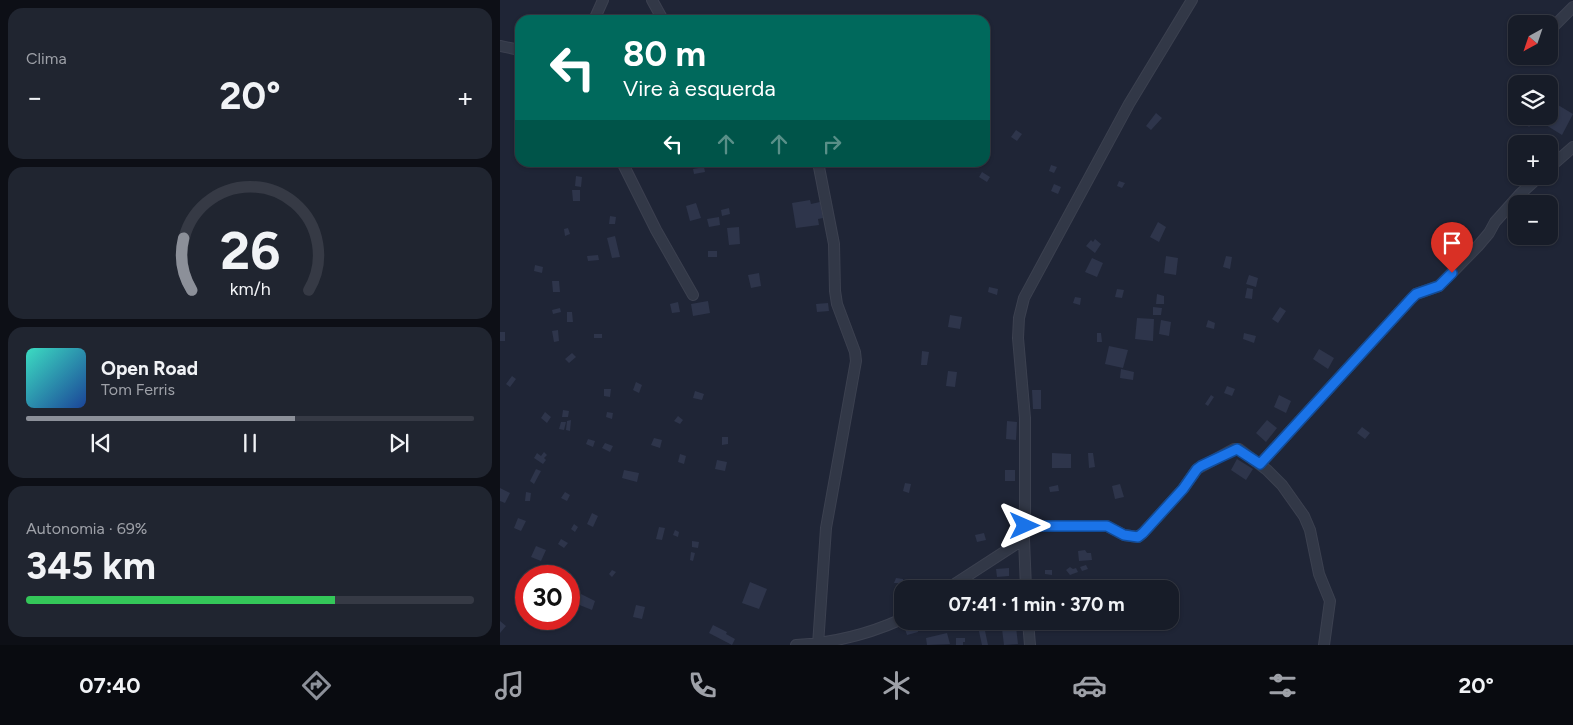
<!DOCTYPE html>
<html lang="pt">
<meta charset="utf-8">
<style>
:root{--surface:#171c28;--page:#202530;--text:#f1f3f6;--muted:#9ea1a8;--line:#363a45;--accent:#8c9099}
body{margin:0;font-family:Figtree,sans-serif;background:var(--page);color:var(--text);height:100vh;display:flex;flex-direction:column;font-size:19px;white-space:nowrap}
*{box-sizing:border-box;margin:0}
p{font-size:16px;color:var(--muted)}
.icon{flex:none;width:28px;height:28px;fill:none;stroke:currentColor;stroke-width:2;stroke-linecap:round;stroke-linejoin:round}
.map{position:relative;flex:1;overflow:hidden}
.drawer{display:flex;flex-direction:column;gap:8px;padding:8px;background:#0d0f16;width:500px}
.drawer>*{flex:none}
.guide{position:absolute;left:15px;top:15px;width:475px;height:152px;border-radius:15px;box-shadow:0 1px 4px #0004,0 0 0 1px var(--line);background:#00695c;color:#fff;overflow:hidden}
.needle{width:32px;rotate:220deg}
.fabs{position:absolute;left:1008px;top:15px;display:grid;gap:10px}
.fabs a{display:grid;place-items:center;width:50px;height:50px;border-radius:10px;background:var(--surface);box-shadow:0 1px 4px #0004,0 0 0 1px var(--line);font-size:25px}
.speed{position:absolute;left:15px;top:565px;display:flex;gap:10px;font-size:25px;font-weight:700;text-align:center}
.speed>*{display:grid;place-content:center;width:65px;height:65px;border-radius:50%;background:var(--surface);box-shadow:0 1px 4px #0004,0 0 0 1px var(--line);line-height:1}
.speed .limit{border:8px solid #d22;background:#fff;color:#111}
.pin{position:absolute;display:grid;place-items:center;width:42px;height:42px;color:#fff;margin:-51px -21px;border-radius:50% 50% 50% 0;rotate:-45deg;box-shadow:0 0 5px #0007}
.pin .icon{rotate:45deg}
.me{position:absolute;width:55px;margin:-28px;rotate:90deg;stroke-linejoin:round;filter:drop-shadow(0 0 4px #0008)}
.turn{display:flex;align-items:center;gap:18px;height:105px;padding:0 25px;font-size:22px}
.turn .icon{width:65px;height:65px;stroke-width:2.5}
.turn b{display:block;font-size:35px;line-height:42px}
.lanes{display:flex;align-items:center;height:48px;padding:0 25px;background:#0003;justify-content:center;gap:25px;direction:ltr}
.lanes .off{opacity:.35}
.big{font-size:38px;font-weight:700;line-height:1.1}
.drawer .tile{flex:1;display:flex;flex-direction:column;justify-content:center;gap:8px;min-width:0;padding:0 18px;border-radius:15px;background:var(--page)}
.drawer .dial{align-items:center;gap:0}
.dial svg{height:130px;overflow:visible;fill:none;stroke:var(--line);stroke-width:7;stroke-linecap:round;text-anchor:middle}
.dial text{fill:var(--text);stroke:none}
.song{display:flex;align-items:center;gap:15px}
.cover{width:60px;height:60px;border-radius:8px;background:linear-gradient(135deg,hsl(170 70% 55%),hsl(220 70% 35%))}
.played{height:5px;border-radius:2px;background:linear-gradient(90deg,var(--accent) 60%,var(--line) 60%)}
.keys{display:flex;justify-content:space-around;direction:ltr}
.heat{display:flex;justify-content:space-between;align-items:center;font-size:28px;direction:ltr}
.charge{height:8px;border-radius:4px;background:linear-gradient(90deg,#34c759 69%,var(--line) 0)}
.trip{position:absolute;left:394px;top:580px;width:285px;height:50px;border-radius:15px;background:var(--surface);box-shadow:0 1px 4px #0004,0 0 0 1px var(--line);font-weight:700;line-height:50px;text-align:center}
.menu{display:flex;height:80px;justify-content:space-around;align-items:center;background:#090b10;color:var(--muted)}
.menu .icon{width:35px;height:35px}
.menu .on{color:var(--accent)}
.menu b{font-size:22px;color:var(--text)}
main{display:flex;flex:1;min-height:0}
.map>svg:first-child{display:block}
</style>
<main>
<section class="drawer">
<div class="tile"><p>Clima</p>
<div class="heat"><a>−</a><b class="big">20°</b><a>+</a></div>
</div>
<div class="tile dial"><svg viewBox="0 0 100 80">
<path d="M14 69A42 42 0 1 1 86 69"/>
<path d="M14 69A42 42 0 0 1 9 37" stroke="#8c9099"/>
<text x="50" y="56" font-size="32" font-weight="700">26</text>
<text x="50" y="72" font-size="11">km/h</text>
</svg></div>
<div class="tile">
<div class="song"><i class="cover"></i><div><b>Open Road</b><p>Tom Ferris</p></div></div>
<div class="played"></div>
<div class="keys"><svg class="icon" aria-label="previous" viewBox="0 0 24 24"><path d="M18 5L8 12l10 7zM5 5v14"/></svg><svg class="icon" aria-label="pause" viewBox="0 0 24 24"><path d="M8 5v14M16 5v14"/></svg><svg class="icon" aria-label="next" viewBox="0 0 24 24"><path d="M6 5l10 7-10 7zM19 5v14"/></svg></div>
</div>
<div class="tile"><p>Autonomia · 69%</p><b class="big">345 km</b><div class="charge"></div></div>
</section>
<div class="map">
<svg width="1073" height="645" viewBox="0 0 1073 645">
<rect width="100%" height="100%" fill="#1f2536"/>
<path fill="#2e354b" d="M35,15l16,5h-17z
M1058,105l15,9 -11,21 -16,-10z
M656,113l6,5 -11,12 -5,-4z
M1029,117l5,5 -5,5 -5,-5z
M516,130l6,4 -5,7 -6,-4z
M551,165l6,2 -3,6 -5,-2z
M204,167l1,5 -11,2 -1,-5z
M482,172l8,5 -3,5 -8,-5z
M76,176l6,1 -1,10 -6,-1z
M619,181l6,2 -3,5 -5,-2z
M554,184l7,3 -3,7 -7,-3z
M72,190h8v11h-7z
M310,200l1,4 9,-2 3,16 -5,1 1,6 -23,3 -4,-25z
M196,203l5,15 -11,3 -4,-15z
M229,208l1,6 -8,2 -1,-6z
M110,216l6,1 -1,7h-6z
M219,217l1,8 -11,2 -2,-8z
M658,222l8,5 -7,15 -9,-5z
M239,227l1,17 -11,1 -2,-17z
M68,228l2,6 -5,2 -1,-7z
M115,236l5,21 -8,1 -5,-20z
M595,239l6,5 -6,9 -9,-7 5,-6 2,2z
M208,251h9v6h-9z
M98,255l1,5 -11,1 -1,-5z
M666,256l12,2 -2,17 -12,-2z
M726,256l6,1 -2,12 -7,-2z
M592,258l11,5 -6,14 -12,-5z
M35,265l8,2 -1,6 -8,-2z
M259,273l2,13 -10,2 -3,-13z
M749,275l9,3 -2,9 -10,-3z
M52,281h7l1,11h-7z
M489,287l9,2 -1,6 -9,-3z
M747,288l6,1 -1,10 -7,-1z
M617,289l7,1 -2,8 -7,-1z
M657,294l7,2v8h-8z
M575,297l6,1 -1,7 -7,-2z
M208,301l2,12 -17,3 -2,-12z
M178,302l2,10 -8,1 -2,-9z
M328,303l1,8 -12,1 -1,-8z
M653,307l9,1 -1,7h-8z
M780,307l6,4 -8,12 -6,-4z
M60,308l1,4 -8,2 -1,-4z
M67,312h5l1,10h-6z
M450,315l12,2 -2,12 -12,-2z
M637,318l17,1 -1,22 -18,-2z
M661,320l10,2 -2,14 -10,-2z
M708,320l7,3 -1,6 -8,-2z
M58,330l1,11 -5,1 -2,-11z
M0,332h5v9h-5z
M597,333h4l1,9h-5z
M744,333l12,3 -2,7 -11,-4z
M94,334h8v4h-8z
M609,346l19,4 -5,18 -18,-4z
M819,349l15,9 -6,11 -15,-10z
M422,351l7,1 -2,13h-6z
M72,353l4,4 -7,6 -4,-4z
M621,369l13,3 -1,8 -13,-2z
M448,371l9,1 -2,15 -9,-1z
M12,376l4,3 -6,8 -4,-3z
M136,382l6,3 -3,8 -6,-3z
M727,386l8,3 -3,7 -8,-3z
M104,389h7l-1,8 -6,-1z
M532,390h9v19h-8z
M195,391l9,3 -2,6 -9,-2z
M711,395l3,2 -6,9 -3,-2z
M779,395l12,6 -5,12 -12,-6z
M63,410l6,1 -1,6h-6z
M45,412l6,5 -4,6 -6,-5z
M107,412l6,1 -1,6 -6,-2z
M178,416l5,4 -3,4 -6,-3z
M71,420l-1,11 -4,-1 1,-9z
M767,420l10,8 -11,14 -10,-9z
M507,421l10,1 -1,18 -10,-1z
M61,422h5l-2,8 -5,-1z
M862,427l8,6 -5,6 -8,-6z
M222,437h6v7l-6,1z
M154,438l8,2 -2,8 -9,-3z
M88,439l7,2 -2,6 -7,-3z
M105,443l8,3 -3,6 -8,-4z
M44,452l3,3 -3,3 2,2 -3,4 -9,-6 3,-5 4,3z
M552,453l19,1v14h-19z
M588,453h5l2,14 -6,1z
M180,454l6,2 -2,8 -6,-2z
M737,459l16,10 -7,11 -15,-10z
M217,460l10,2 -2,9 -10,-2z
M36,469l5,2 -7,13 -4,-3z
M124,470l15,3 -2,9 -15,-4z
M505,470h10v11h-10z
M405,483l6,1 -2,9 -6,-2z
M620,484l4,13 -9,2 -3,-13z
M558,485l1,6 -9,1 -1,-5z
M0,488l10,5 -5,10 -5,-2z
M26,492l5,1 -1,8h-5z
M65,492l5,3 -3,6 -6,-3z
M92,513l6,3 -5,11 -6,-3z
M18,518l8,3 -5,10 -7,-3z
M74,524l4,3 -3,5 -4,-3z
M159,527l6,1 -3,12 -6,-1z
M175,530l4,2 -1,5 -5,-2z
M484,533l2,7 -9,2 -2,-7z
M61,539l7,4 -4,5 -6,-4z
M192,541l7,1 -1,6 -6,-1z
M36,546l10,4 -5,11 -10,-4z
M585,550l2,3h4l1,7 -13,1 -1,-10z
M191,552l4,1 -2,8 -3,-1z
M586,565l2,4 -6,2 -2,-4z
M570,567l3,2 3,-1 2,4 -8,3 -4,-5z
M509,568v8l-12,1 -1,-8z
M65,570l4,2 -1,4h-5z
M112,570l4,2 -4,5 -3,-3z
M545,570h7v5l-7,-1z
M396,578l7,1v4h-9z
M466,580l3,5 -7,4h-4l-2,-4z
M250,582l17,7 -8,20 -17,-6z
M81,594l14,7 -3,9 -15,-6z
M136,605l9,2 -3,12 -9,-2z
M0,621l6,5 -6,7z
M213,625l14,7 -1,2 9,5 -3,6 -23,-12z
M417,626l1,6 -11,3 -2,-6z
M484,626l4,19h-6l-4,-18z
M516,627l2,17 -14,1 -2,-16z
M447,633l3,11 -23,1 -1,-7z
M456,638h9v4h-2v3h-7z"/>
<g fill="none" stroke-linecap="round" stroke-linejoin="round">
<g stroke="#3c4150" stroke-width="12">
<path id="minor" d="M152,0l11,20
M94,20l9,-20
M1049,31l24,-24
M0,46l20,4
M122,162l34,68 37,65
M1049,168l24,-21
M760,464l151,-165 5,-5 23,-8 39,-40 11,-13 6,-11 25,-28 20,-18
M525,526h82l17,9 14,2 5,-4 40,-44 14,-20 37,-20h5l28,21 15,15 22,31 6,14 9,44 11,27 -6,44
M447,589l77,-50
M526,589l-2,-50 1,-13v-108l-7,-80 1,-20 5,-20 105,-194 63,-104
M528,621l2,24
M296,645c37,-2 73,-11 106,-26
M318,645l8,-117 30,-167 -1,-9 -18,-48 -2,-13 -1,-47 -16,-82"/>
</g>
<use href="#minor" stroke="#323847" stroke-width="10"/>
</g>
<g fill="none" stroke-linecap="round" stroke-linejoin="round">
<g stroke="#114b97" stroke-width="12">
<path id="route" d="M525,526h82l17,9 14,2 5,-4 40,-44 14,-20 4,-3 36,-17 23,15 151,-165 5,-5 23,-8 13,-13"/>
</g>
<use href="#route" stroke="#1a73e8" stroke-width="9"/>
</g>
</svg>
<div class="fabs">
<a><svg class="needle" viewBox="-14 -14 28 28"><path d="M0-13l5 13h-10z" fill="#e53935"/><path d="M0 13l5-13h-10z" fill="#9ea1a8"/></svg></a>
<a><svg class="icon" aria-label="layers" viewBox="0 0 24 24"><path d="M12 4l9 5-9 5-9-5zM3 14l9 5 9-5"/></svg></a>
<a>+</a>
<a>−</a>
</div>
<div class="speed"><div class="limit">30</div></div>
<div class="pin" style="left:952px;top:273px;background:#d93025"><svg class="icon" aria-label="arrive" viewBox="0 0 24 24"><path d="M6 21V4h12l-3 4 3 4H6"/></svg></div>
<svg class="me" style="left:525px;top:526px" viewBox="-20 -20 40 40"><path d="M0-17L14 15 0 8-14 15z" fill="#1a73e8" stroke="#fff" stroke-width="4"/></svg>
<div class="trip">07:41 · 1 min · 370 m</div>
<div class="guide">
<div class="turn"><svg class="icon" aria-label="left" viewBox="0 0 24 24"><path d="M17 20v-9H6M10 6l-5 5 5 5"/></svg><div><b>80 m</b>Vire à esquerda</div></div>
<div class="lanes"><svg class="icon" aria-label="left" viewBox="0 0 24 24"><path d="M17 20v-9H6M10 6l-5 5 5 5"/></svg><svg class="icon off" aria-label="ahead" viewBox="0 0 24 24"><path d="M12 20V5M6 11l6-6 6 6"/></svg><svg class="icon off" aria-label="ahead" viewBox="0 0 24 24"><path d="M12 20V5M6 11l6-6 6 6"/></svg><svg class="icon off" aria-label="right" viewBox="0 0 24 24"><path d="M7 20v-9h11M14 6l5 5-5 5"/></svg></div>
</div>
</div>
</main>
<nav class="menu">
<b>07:40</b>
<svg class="icon on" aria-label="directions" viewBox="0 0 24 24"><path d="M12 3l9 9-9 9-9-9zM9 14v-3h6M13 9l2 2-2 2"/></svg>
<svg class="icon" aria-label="music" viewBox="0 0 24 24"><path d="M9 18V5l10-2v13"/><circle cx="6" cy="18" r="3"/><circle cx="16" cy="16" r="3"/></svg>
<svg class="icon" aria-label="phone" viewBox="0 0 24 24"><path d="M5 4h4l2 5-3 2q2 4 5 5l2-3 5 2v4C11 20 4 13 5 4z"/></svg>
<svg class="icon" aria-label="climate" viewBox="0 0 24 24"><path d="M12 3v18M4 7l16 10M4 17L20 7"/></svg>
<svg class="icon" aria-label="car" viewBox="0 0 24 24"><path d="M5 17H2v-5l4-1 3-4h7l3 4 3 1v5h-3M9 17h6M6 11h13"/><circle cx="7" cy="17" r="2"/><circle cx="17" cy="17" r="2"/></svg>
<svg class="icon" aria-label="filters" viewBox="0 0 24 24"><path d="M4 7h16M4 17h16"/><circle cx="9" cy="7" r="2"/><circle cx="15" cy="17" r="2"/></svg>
<b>20°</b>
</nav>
